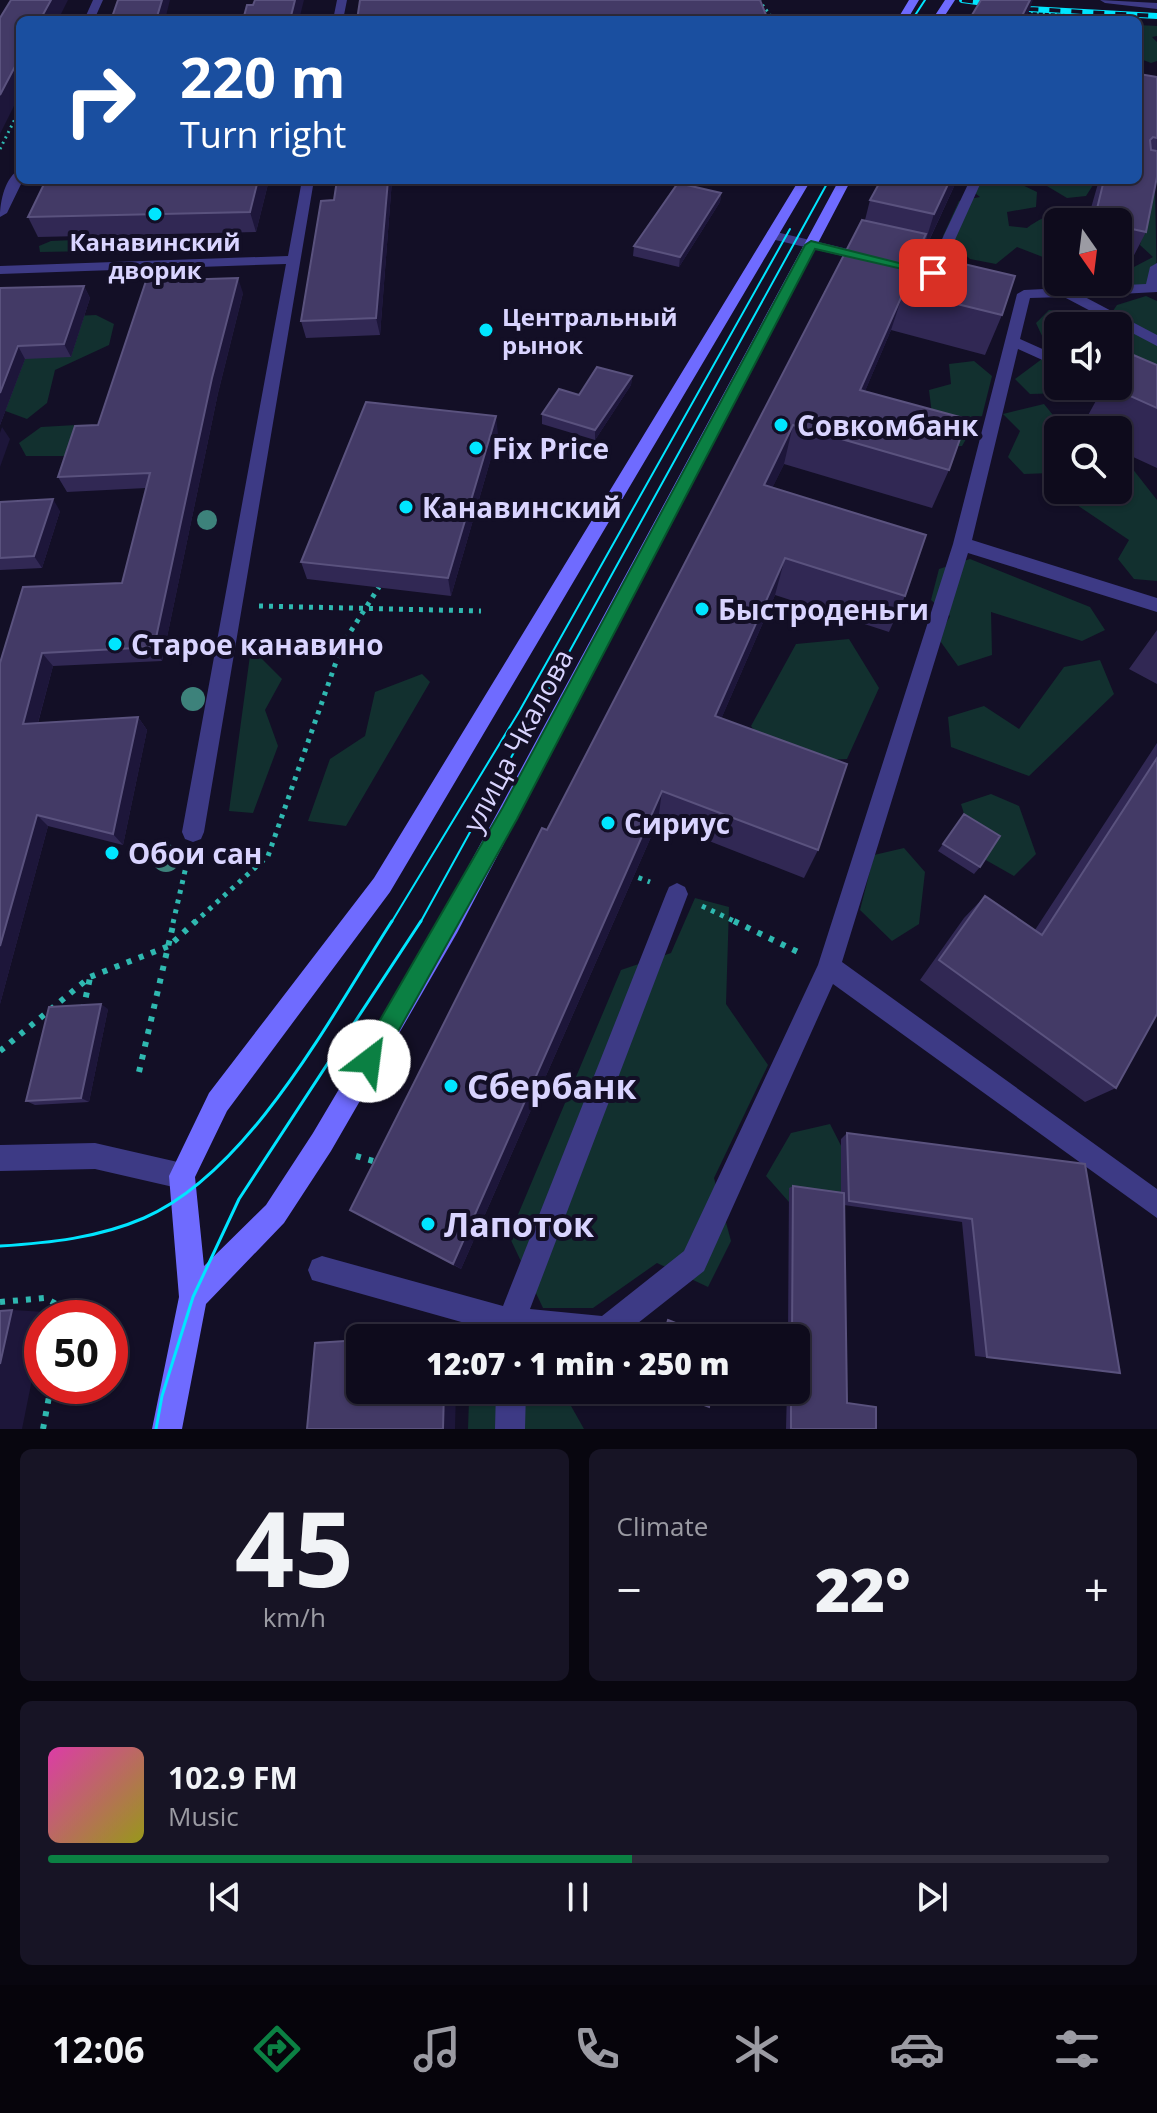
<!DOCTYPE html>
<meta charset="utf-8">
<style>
:root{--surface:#0e0b1c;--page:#171425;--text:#f1f3f6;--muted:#9b9ba3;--line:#2e2b3b;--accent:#0b8043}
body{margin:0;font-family:"Open Sans",sans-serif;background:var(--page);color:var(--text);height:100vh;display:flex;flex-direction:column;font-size:30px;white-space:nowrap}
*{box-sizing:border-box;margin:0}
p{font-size:26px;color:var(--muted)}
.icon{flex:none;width:44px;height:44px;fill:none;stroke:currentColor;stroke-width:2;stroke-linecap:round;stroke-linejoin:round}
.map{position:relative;height:1429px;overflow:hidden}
.details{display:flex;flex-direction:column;gap:20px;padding:20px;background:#08060f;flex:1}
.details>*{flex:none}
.banner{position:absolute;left:16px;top:16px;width:1126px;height:168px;border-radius:12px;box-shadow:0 2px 6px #0004,0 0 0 2px var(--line);background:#1a4fa0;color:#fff;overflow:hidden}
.needle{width:52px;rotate:166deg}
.controls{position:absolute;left:1044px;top:208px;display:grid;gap:16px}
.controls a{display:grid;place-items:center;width:88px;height:88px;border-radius:12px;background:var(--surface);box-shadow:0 2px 6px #0004,0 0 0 2px var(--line);font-size:40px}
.speed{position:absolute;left:24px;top:1300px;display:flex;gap:16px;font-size:40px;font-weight:700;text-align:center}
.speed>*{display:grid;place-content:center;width:104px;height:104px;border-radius:50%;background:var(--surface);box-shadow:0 2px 6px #0004,0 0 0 2px var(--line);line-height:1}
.speed .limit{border:12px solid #d22;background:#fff;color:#111}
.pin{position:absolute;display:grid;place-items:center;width:68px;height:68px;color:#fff;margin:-34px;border-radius:16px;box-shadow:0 4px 12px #0006}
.me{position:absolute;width:88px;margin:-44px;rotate:30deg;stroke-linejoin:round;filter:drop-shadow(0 0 6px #0008)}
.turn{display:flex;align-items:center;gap:28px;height:168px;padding:0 32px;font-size:36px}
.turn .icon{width:104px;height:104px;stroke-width:2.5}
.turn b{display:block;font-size:56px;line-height:68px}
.big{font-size:60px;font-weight:800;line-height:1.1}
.details .card{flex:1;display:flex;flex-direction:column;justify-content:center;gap:12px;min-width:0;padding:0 28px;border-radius:12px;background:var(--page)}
.details .dial{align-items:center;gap:0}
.dial b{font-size:104px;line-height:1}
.song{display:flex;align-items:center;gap:24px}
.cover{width:96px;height:96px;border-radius:12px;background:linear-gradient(135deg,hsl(320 70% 55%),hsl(60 70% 35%))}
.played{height:8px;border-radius:4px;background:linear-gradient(90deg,var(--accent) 55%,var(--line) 55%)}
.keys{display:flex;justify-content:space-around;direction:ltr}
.heat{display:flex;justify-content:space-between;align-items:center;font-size:44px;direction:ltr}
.details .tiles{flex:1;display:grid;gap:20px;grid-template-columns:1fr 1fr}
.card:last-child{grid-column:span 2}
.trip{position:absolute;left:346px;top:1324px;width:464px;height:80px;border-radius:12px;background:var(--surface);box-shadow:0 2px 6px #0004,0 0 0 2px var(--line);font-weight:800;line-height:80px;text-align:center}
.menu{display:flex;height:128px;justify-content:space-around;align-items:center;background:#06040b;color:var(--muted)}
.menu .icon{width:56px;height:56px}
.menu .on{color:var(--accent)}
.menu b{font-size:36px;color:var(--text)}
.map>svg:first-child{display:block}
</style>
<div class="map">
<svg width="1157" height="1429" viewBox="0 0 1157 1429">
<rect width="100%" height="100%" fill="#130f26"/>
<path fill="#12302f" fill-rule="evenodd" d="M1138,25l19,1v10l-5,1 5,5v19l-6,2 -13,-5z
M968,180h44l25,12 -1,15 -29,5 2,14 18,2c18,-13 29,-17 50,-6h-19v35l-10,2 -31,-12 -21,17 -26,-5 -27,-23 16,-35 21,-4 -15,-12z
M1037,180h93l-1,8 -34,-6 -9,14 -19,2z
M1155,190l2,99 -16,-4 -26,11 -33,-14h36v-18l14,4 21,-11 -13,-12z
M99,239l4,8 -8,4 -55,1 -1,-6 12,-5z
M1146,296l11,5v111l-56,-20 -71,2 -15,-15 35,-26 -14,-30 13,-13 59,8 9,-13zM1058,326h60v60h-60z
M96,315l18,9 -5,21 -54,25 -8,33 -20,16 -27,-10 32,-91z
M974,361l18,15 -10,40 -22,6 9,12 -7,12h-26l-7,-56 22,-6 -2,-20z
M1044,404l21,26h-7v52l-7,-9 -27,1 -16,-17 12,-26 -17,-17z
M76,425l11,13 -18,18h-43l-7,-13 22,-16z
M1118,459l10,4 29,37v81l-23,-2 -16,-20 11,-19 -55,-37 -10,-13h54z
M970,559l120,48 15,23 -23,11 -91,-29 1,43 -34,11 -20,-28 12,-22 -19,-16 8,-31z
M849,639l30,49 -32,71 -69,3 -27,-36 45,-82z
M251,648l31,31 -17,31 13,36 -25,67 -24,-2z
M1100,660l14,34 -85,82 -78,-29 -3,-30 36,-11 35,23 45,-62z
M422,674l8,8 -84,144 -38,-5 22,-62 35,-23 10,-44z
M991,794l28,12 17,48 -22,22 -37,-21 -16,-51z
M904,848l21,24 -6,52 -27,17 -32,-31 14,-55z
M695,898l34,9 -3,97 42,61 -54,113 17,63 -23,46 -51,-24 -64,45h-50l-34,-72 112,-266 50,-17z
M830,1124l30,59 -56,36 -38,-43 25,-43z
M509,1390h53l22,39h-116l1,-29z"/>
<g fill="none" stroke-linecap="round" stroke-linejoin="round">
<path stroke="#2fb8b0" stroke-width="3" stroke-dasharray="2 4" stroke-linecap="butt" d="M759,0l14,19
M1025,11l66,6
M0,149l20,-40"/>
<path stroke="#2fb8b0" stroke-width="5" stroke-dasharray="4 6" stroke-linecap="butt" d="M259,606l222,5
M629,874l21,8
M702,906l36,17
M173,923l15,-65
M194,923l74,-67 74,-211 37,-58"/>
<path stroke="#2fb8b0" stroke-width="6" stroke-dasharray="5 8" stroke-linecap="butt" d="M734,921l68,33
M83,1010l7,-32
M0,1051l90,-74 79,-31 27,-25
M139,1072l35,-151
M356,1156l17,5
M0,1302l45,-4 17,9v11
M43,1429l8,-43"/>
<path fill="#3d3a85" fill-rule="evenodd" d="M970,180h12l-42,93 -12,3 -2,-3z
M772,231l105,25 2,3 -7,4 -105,-25v-6z
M1157,263v29l-74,4 74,39v11l-93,-49 -34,1 -10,41 38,17v11l-40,-18 -46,191 185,58v14l-189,-59 -126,409 315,227v29l-324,-234 -129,287 -85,67h-122v-6l-185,-52 -4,-10 4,-10 10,-4 181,50 163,-412 3,-7 8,-4 8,4 3,7 -158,415 72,7 82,-65 134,-286 135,-421 64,-250 7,-4 122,-6 4,-17z
M496,1390h30l-1,39h-30z"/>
<path fill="#3d3a85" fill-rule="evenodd" d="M337,0h10l-4,20h-10z
M1100,0l57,3v6l-52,-6z
M302,180h12l-110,652 -3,7 -8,3 -8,-3 -3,-7 104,-568 -286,10v-8l288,-10z"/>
<path fill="#3d3a85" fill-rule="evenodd" d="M93,0h10l-9,20h-10z
M20,169v11h3l-16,33 -7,4c0,-16 5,-40 20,-48z
M95,1143l87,20 9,4 4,9 -4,9 -9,4 -87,-20 -95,2v-26z"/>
<path fill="#6f6bff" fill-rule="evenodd" d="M909,0h10l-12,20h-10z
M945,0h10l-13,20h-10z
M799,180h12l-421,712 -163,219 -32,66 9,89 62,-61 47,-72 128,-216 398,-737h12l-394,753 -126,218 -47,72 -78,81 -24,125h-30l27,-132 -10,-121 40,-83 165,-215z"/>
<path stroke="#00e5ff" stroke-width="2" d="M912,20l13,-20
M391,923l129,-213 270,-481
M420,923l409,-743"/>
<path stroke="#00e5ff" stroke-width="3" d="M0,1246c49,-3 98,-8 144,-28 106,-46 187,-202 248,-297
M156,1429l6,-33 31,-99 46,-98 182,-278"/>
<g stroke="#00e5ff" stroke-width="6">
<path id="rail" d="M962,0l67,9 128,7"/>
</g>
<use href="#rail" stroke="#130f26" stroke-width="4" stroke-dasharray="11" stroke-linecap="butt"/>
</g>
<g fill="#3d827b">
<circle cx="207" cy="520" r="10"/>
<circle cx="193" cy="699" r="12"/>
<circle cx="166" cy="858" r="14"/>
</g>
<path fill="#312854" d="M1157,77v100l-11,55 -16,31 -12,-2v-39h-31l12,-42h39z
M269,180l-13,52 -218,5 -10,-20z
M337,180h55l-12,155 -74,3 -5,-17 33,-121z
M881,180h76l-34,74 79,61 -17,40 -94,-25 -26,61 84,79 -17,38 -148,-44 -12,24 133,108 -16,36 -114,-37 -54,124 97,131 -14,28 -146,-57 -197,448 -111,-59 515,-990 5,-20z
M721,193l-1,9 -41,65 -46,-11 1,-10z
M84,286l6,12 -19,59 -46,2 -25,66v-137z
M243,293l-25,100 -56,268 -109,5 -15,57 100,-6 9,13 -24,115 -75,-19 -48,178v-341l122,-80 24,-95 -79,4 -9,-15 40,-52z
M1157,365v103l-39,-18v-20h-38l24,-44h14z
M632,376l-1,9 -36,55 -53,-16v-10l37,-19z
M498,434l-47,162 -144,-17 -6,-17z
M0,502l60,9 -18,57 -42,2z
M1157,630v54l-28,-15z
M1157,743v271l-41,74 -31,14 -165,-122 44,-62 21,-22 50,34z
M964,814l16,53 -6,7 -36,-23z
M108,1009l-19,93 -54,3 -9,-4z
M847,1133l238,31 35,209 -145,-17 -13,-134 -118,-17 3,198 29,26h-90l1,-39h9v-52h-8l1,-150 4,-2 48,6v-53z"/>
<path fill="#1d163a" d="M51,0h17l-10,20h-18z
M162,0h8l-5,20h-9z
M295,0h9l-5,20h-9z
M1030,0h3l-7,20h-6z
M20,57v37l-20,40v-39z
M258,180h11l-13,52 -6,-20z
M388,180h4l-12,155 -4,-17z
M950,180h7l-38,82 15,-48z
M721,193l-1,9 -41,65 1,-10z
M238,278l5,15 -25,100 -56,268 -8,-14 58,-269z
M84,286l6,12 -19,59 -7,-13z
M904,291l-13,39 -42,99 11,-39z
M18,346l7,13 -25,66v-32z
M632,376l-1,9 -36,55v-10z
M496,416l2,18 -47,162 -3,-18z
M793,425l-9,39 -29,59 9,-38z
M2,427l8,12 -10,28v-34z
M53,499l7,12 -18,57 -8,-12z
M785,558l-10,37 -67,154 7,-33z
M42,653l11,13 -19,71 -11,-13z
M138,717l9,13 -24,115 -10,-11z
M662,791l-4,30 -197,448 -8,-5z
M37,815l11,11 -48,178v-58z
M101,1004l7,5 -19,93 -8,-4z
M12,1310l34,2 -2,6h-2v12l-20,99h-22v-65z
M445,1335l12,1v2h-12z
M444,1390h12l-1,39h-12z"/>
<path fill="#433a66" stroke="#5a527e" stroke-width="2" d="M11,0h40l-11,20h-20v37l-20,38v-77z
M118,0h44l-6,20h-45z
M255,0h40l-5,20h-47l4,-15h6z
M360,0h400l8,20h-411z
M981,0h49l-10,20h-51z
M1139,74l18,3v61l-4,-1 -3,3 1,10 6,1v26l-11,55 -28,-6v-4l-24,-1 10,-41h34z
M46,180h212l-8,32 -222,5z
M337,180h51l-12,138 -75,3 20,-120 13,-1z
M881,180h69l-16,34 -64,-14z
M678,183l43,10 -41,64 -46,-11z
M862,220l64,14 -9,19 98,23 -13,39 -98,-24 -44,99 107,29 -18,51 -156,-45 -29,60 162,50 -21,61 -120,-38 -70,158 132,48 -29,86 -156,-59 -209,473 -103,-54 192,-382 5,2z
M238,278l-26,100 -58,269 -112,6 -19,71 115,-7 -25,117 -76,-19 -37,131v-283l23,-76 99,-4 28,-110 -92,4 17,-51 23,-1 48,-144z
M84,286l-20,58 -46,2 -18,47v-105z
M1131,354l26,11v43l-49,-22h10v-17z
M597,367l35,9 -37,54 -53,-16 17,-25 20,6z
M366,402l130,14 -48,162 -147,-16z
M53,499l-19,57 -34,2v-56z
M1157,758v256l-41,74 -177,-128 46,-64 57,39z
M964,814l36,22 -20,31 -37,-23z
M101,1004l-20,94 -55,3 23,-94z
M847,1133l238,31 35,209 -133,-16 -15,-138 -123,-18z
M793,1186l51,7 3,210 29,4v22h-85v-39h5v-52h-4z
M12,1310l-12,54v-53z
M668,1320l45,18h-50z
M445,1335v3h-52z
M360,1340v50h84l-1,39h-136l8,-86z
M665,1390h47l-3,17z"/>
<path fill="#0b8043" stroke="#07532c" stroke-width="2" d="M811,241l128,32 -6,3 -118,-27 -298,570 -140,250 -8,3 -8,-3 -3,-8 3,-8 142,-246 302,-562z"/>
<g fill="#00e5ff" stroke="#130f26" stroke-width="3">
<circle cx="155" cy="214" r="8"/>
<circle cx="486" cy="330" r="8"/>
<circle cx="781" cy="425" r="8"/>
<circle cx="476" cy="448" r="8"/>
<circle cx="406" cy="507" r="8"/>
<circle cx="702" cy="609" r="8"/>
<circle cx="115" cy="644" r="8"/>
<circle cx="608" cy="823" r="8"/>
<circle cx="112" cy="853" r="8"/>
<circle cx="451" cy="1086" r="8"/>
<circle cx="428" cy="1224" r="8"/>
</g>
<g text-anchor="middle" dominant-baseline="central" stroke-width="8" stroke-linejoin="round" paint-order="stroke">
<g font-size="24" font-weight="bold" fill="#d9d4ff" stroke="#130f26">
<text x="155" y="241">Канавинский<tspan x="155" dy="28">дворик</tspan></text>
<text x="502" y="316" text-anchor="start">Центральный<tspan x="502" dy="28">рынок</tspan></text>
</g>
<g font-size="28" font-weight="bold" fill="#d9d4ff" stroke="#130f26" text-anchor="start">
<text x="797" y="425">Совкомбанк</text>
<text x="492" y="448">Fix Price</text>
<text x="422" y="507">Канавинский</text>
<text x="718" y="609">Быстроденьги</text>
<text x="131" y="644">Старое канавино</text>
<text x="624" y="823">Сириус</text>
<text x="128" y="853">Обои сан</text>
</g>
<g font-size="28" fill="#d9d4ff" stroke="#130f26">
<text transform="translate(517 740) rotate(-62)">улица Чкалова</text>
</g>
<g font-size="34" font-weight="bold" fill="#d9d4ff" stroke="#130f26" text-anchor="start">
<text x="467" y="1086">Сбербанк</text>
<text x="444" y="1224">Лапоток</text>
</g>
</g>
</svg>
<div class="controls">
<a><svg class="needle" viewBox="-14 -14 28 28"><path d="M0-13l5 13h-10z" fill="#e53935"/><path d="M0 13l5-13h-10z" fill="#9b9ba3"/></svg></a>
<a><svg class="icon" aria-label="sound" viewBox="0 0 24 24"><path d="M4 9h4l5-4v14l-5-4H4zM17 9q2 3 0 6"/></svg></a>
<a><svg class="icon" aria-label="search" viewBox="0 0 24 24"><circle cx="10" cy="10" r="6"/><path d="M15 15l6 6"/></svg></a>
</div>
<div class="speed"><div class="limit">50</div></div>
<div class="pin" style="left:933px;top:273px;background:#d93025"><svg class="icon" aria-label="arrive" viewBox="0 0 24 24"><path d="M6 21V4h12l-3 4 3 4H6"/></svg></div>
<svg class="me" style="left:369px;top:1061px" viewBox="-20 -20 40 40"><circle r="19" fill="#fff"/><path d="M0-13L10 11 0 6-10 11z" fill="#0b8043"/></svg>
<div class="trip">12:07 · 1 min · 250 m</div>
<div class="banner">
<div class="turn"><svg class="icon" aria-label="right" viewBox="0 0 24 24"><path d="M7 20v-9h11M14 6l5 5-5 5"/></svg><div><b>220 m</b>Turn right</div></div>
</div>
</div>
<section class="details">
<div class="tiles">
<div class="card dial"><b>45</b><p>km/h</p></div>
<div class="card"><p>Climate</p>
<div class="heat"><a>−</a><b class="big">22°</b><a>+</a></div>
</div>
<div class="card">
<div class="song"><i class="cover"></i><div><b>102.9 FM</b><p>Music</p></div></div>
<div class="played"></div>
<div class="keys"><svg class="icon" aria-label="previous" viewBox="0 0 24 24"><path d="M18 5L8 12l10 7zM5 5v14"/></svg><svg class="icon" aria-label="pause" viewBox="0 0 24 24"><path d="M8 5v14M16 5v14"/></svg><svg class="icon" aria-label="next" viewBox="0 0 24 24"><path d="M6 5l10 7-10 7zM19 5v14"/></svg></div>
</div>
</div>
</section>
<nav class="menu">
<b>12:06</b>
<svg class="icon on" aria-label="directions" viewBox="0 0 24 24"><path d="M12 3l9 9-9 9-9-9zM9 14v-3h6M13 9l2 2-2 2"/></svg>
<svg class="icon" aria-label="music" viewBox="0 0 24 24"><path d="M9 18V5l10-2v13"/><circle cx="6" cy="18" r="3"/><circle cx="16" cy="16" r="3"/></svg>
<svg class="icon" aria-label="phone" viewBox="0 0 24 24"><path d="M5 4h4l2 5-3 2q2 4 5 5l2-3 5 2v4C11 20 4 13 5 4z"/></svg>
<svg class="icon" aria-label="climate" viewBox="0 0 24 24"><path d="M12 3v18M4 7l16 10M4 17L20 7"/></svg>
<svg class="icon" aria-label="car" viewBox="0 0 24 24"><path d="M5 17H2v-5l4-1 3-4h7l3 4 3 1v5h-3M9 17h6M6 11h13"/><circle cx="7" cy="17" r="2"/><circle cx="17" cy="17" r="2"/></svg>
<svg class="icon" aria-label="filters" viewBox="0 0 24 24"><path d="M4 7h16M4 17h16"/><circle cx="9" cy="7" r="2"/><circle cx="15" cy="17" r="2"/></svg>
</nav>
